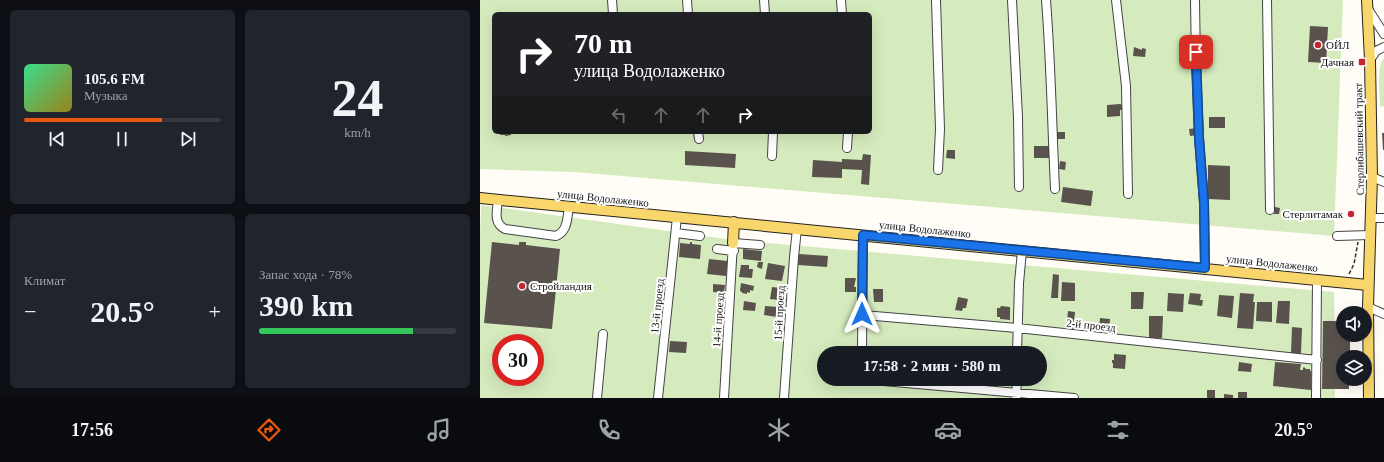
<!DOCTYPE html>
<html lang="ru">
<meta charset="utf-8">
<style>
:root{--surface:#171b24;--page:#20242c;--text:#f1f3f6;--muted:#9ea1a6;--line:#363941;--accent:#ea580c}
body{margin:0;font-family:Georgia,serif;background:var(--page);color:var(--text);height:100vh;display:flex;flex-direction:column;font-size:15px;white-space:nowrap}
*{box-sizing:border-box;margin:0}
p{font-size:13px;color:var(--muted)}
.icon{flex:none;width:22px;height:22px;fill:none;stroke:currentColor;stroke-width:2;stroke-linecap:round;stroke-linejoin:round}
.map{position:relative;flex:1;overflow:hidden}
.details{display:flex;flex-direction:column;gap:10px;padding:10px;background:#0d0f14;width:480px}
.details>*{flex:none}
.hud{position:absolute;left:12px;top:12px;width:380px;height:122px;border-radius:6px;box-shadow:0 4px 16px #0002;background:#202124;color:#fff;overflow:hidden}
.buttons{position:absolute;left:856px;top:306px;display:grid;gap:8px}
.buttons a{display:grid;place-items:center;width:36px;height:36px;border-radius:50%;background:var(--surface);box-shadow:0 4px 16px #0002;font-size:20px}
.speed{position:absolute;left:12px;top:334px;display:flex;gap:8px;font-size:20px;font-weight:700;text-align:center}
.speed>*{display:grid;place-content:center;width:52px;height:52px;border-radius:50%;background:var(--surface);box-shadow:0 4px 16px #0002;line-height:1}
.speed .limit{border:6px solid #d22;background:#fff;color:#111}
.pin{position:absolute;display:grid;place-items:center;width:34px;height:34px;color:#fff;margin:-17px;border-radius:8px;box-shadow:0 2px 6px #0006}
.me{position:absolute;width:44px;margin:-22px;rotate:0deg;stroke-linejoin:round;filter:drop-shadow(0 0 3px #0008)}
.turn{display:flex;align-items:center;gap:14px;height:84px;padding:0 16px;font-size:18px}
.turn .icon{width:52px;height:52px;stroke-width:2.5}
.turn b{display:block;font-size:28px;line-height:34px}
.lanes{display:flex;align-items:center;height:38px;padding:0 16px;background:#0003;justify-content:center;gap:20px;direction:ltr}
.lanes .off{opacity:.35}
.big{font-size:30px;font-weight:700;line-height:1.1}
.details .widget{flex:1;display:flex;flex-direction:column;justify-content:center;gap:6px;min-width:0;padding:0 14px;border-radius:6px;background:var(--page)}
.details .dial{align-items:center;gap:0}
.dial b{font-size:52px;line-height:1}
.song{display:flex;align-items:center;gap:12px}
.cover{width:48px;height:48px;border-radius:6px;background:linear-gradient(135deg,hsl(150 70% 55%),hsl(50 70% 35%))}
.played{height:4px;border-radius:2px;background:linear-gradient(90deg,var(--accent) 70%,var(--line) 70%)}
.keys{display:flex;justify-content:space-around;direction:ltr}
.heat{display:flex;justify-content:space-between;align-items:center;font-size:22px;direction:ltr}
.charge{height:6px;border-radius:3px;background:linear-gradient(90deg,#34c759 78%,var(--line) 0)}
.details .tiles{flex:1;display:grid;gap:10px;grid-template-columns:repeat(2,1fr)}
.trip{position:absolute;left:337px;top:346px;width:230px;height:40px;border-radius:20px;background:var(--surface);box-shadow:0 4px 16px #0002;font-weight:700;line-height:40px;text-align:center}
.dock{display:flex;height:64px;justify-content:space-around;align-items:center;background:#090b0e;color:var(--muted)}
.dock .icon{width:28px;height:28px}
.dock .selected{color:var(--accent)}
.dock b{font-size:18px;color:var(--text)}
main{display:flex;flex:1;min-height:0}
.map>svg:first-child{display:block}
</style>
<main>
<section class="details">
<div class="tiles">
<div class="widget">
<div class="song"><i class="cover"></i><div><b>105.6 FM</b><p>Музыка</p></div></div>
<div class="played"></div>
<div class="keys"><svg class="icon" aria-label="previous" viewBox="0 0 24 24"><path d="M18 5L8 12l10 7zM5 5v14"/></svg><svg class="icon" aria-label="pause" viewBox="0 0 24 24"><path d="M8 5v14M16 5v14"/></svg><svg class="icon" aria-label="next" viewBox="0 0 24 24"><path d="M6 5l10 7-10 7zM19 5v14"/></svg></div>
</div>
<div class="widget dial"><b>24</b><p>km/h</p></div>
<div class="widget"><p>Климат</p>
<div class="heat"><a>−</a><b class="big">20.5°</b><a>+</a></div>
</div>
<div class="widget"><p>Запас хода · 78%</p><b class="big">390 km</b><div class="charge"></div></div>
</div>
</section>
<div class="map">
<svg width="904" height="398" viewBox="0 0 904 398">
<rect width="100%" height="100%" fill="#fffdf5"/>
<path fill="#d5ebbd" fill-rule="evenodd" d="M0,0h863l-9,236 -759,-64 -95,-3zM14,14h376v118h-376z
M904,58v48l-4,1c0,-13 -4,-40 4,-49z
M1,205l252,35 601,52 1,106h-855v-164zM21,343h34v34h-34zM344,353h216v26h-216z"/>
<path fill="#5a524d" d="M830,26l18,1 -2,36 -18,-1z
M654,47l8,3v-2l4,1 -1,8 -12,-1z
M640,104l3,1v5h-3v6l-13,1v-12z
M729,117h16v11h-16z
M717,128v7l-7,1 -1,-7z
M21,132h10v3l-6,1v-1h-5z
M576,132h9v7h-9z
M902,133h2v17h-1z
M554,146h15v12h-15z
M467,150h8v9l-9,-1z
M205,151l51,3 -1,14 -50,-3z
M383,154l8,1 -2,30 -8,-1 1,-14 -20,-1v9l-30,-1 1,-17 29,2v-3l20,1z
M580,161l6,1 -1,8 -6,-1z
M728,165l22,1v34l-22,-1z
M583,187l30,4 -2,15 -30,-4z
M795,207l5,1 -1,6h-5z
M12,242l27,3v-3h7v3l34,4 -8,80 -68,-6z
M210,242h2v2l9,1 -1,14 -21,-2 1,-14 10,1z
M263,249l19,2 -1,10 -18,-2z
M319,254l29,2 -1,11 -29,-2z
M229,259l19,2 -2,15 -19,-2z
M278,262h5l-1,7 -5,-2z
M288,263l17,3 -3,15 -17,-2z
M261,265h8v4h4l-1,9 -13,-1z
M573,274l6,1 -1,23h-7z
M365,278h11l-2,9h2v5h-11z
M582,282l13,1v18h-14z
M261,283l13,3 -1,5 -3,-1v3l-3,-1v2l-5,-1v-1l-2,-1z
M233,284l12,1 -1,8 -11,-1z
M292,287l9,1v7h-1l-1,5 -9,-1z
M393,289h10v13h-9z
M651,292h13l-1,17h-12z
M688,293l16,1 -1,18 -16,-1z
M710,293l11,1 -1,6h3l-1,6 -14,-2z
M760,293l14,1 -1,8h2l-2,27 -16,-1z
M739,295l15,1 -2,22 -15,-2z
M478,297l10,2 -2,9h-3l-1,3 -7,-1z
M264,301l12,2 -1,8 -12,-1z
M798,301h12l-1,23 -13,-1z
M777,302h15v20l-16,-1z
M285,306l13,1 -1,10 -13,-2z
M521,306l9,1v13l-10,-1v-2h-3v-9h3z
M588,311l7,1 -2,19 -7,-1z
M669,316h14l-1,22h-13z
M620,318l10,1 -1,11 -10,-1z
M843,321h20v14h7v22h-7v22h6v10h-27z
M812,327l10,1 -1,25h-10z
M190,341l17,1 -1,11 -17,-1z
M634,354l12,1 -1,14 -12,-1v-5h-1v-3h2z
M759,362l13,2 -1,8 -13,-1z
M795,362l26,2 -1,6h3v-2l1,-1 2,2h4v2h1v19l-38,-4z
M515,379h10v3l-11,-1z
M727,390h8v8h-8z
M758,392h9v6h-9z
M744,394l9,1v3h-9z"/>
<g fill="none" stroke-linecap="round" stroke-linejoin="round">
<g stroke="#444" stroke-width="10">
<path id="minor" d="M132,0l1,14
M207,0l1,14
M284,0l1,14
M361,0l1,14
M456,0l4,129 -2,41
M532,0l6,117 1,70
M566,0c5,63 6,126 9,189
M636,0l10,86 2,108
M715,0l1,65 3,73 5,65 1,65
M787,0l3,210
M888,9l16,25
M890,60l6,-9 8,-4
M218,132l1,7
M367,148l1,-16
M292,156l1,-24
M892,177l12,5
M18,200c-1,11 -5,23 7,29l51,7c12,-5 11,-18 13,-29
M891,218h13
M196,233l24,3
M857,236l33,-1
M237,249l17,2
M888,307l16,7
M383,315l154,13 300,32
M382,353l1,-118
M537,353l2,-70 3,-32
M381,379l213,19
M117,398l6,-64
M178,398l19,-181
M244,398l9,-155 27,2
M304,398l10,-141 3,-28
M536,398l1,-19
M836,398l1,-118"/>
</g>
<g stroke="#222" stroke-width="12">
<path id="major" d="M887,0l3,60 2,117 -4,130 1,91
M0,198l888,87
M253,243l1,-21"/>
</g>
<path stroke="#333" stroke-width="1.5" stroke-dasharray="4 2" stroke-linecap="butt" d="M869,274l5,-10 4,-22"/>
<use href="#minor" stroke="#fff" stroke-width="8"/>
<use href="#major" stroke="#f9d66b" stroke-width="10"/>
</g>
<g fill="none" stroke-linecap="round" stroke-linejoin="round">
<g stroke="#114b97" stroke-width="10">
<path id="route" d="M382,314l1,-79 342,33 -1,-65 -5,-65 -3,-86"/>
</g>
<use href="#route" stroke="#1a73e8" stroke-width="7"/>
</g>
<g fill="#c4262e" stroke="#fff" stroke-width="1.5">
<circle cx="838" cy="45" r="4"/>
<rect x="878" y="58" width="8" height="8" rx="2"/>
<circle cx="871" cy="214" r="4"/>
<circle cx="42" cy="286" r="4"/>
</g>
<g text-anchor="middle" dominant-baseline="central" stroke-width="4" stroke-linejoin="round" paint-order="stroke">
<g font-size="11" fill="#111" stroke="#fff" text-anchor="start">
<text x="846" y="45">ОЙЛ</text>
<text x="874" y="62" text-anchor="end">Дачная</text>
<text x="863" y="214" text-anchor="end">Стерлитамак</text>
<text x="50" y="286">Стройландия</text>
</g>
<g font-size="11" fill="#111" stroke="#fff">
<text transform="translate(879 139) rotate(-91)">Стерлибашевский тракт</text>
<text transform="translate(123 198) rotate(6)">улица Водолаженко</text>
<text transform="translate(445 229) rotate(6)">улица Водолаженко</text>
<text transform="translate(792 263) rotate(6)">улица Водолаженко</text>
<text transform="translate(177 306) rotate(-84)">13-й проезд</text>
<text transform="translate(299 313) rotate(-87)">15-й проезд</text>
<text transform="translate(238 320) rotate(-86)">14-й проезд</text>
<text transform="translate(611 325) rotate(6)">2-й проезд</text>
</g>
</g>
</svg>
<div class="buttons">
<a><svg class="icon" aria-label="sound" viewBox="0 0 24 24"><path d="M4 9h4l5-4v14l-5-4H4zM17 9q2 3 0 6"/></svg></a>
<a><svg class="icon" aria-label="layers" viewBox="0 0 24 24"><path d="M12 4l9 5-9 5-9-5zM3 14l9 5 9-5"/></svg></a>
</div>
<div class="speed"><div class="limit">30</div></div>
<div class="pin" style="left:716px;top:52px;background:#d93025"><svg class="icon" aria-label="arrive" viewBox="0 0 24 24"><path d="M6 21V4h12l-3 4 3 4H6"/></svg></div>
<svg class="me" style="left:382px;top:314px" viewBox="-20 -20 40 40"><path d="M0-17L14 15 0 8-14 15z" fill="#1a73e8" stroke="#fff" stroke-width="4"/></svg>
<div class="trip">17:58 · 2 мин · 580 m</div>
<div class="hud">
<div class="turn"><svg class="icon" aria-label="right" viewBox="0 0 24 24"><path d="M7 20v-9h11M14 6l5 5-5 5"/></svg><div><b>70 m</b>улица Водолаженко</div></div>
<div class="lanes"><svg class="icon off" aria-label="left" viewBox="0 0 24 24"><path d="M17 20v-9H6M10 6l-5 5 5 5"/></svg><svg class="icon off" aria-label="ahead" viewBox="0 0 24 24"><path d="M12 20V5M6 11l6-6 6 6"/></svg><svg class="icon off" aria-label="ahead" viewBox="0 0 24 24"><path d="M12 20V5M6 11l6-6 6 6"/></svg><svg class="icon" aria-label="right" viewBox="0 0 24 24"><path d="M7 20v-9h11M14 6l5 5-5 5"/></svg></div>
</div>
</div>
</main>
<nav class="dock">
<b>17:56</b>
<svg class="icon selected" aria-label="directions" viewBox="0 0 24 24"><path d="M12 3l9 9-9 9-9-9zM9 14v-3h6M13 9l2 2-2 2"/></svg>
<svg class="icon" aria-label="music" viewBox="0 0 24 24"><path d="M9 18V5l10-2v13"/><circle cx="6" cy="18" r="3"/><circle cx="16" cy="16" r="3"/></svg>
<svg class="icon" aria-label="phone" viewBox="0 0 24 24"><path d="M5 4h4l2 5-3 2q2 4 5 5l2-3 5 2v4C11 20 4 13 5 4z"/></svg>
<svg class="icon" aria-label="climate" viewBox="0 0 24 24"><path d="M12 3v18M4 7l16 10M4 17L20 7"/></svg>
<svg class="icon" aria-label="car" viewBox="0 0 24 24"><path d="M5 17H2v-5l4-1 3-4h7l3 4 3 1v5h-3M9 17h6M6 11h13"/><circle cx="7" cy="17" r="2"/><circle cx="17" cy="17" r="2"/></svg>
<svg class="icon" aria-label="filters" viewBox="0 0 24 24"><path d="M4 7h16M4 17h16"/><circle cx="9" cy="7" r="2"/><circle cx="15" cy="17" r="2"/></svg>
<b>20.5°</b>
</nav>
